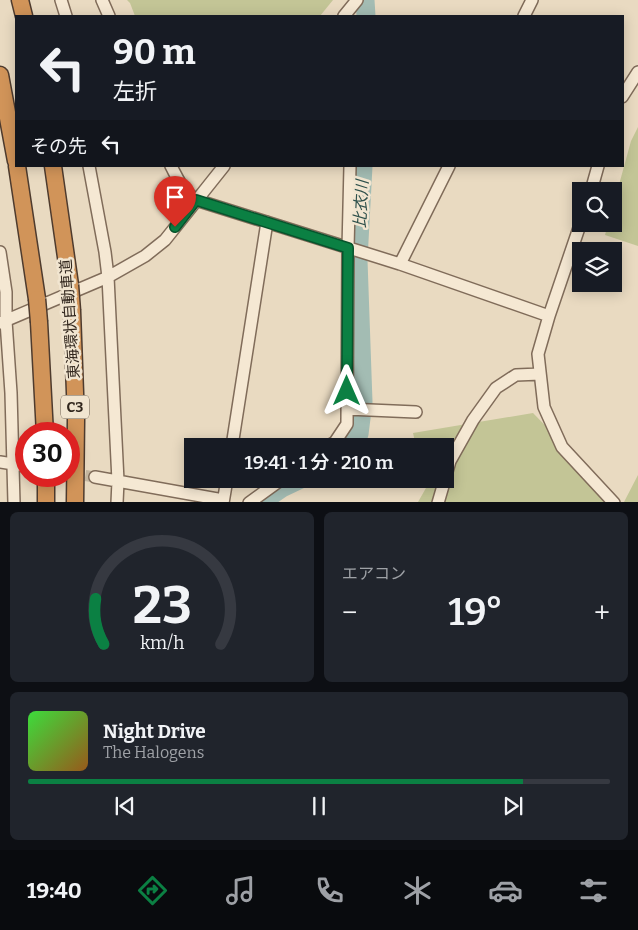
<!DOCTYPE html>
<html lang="ja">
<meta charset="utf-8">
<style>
:root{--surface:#171b24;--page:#20242c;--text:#f1f3f6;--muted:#9ea1a6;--line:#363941;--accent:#0b8043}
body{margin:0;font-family:Bitter,"Noto Sans JP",serif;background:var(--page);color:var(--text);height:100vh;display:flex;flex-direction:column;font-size:19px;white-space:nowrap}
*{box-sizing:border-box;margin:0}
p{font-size:16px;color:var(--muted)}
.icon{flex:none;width:28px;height:28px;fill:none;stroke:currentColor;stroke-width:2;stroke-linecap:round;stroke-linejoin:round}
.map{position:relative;height:502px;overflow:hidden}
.side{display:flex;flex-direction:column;gap:10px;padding:10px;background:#0d0f14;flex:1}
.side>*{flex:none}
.top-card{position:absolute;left:15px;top:15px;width:609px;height:152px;border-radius:0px;box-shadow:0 2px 12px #0003;background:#171b24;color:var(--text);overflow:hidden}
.controls{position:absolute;left:572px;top:182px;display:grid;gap:10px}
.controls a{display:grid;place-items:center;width:50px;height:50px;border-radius:0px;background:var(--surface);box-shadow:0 2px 12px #0003;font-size:25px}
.speed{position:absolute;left:15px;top:422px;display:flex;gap:10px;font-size:25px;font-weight:700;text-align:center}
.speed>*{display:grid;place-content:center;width:65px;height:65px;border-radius:50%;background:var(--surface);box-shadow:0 2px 12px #0003;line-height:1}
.speed .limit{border:8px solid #d22;background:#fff;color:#111}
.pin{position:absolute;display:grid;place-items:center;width:42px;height:42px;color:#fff;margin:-51px -21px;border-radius:50% 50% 50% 0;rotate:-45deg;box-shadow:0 0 5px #0007}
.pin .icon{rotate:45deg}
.me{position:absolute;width:55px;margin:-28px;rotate:0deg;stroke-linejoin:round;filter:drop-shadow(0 0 4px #0008)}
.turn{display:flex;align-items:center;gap:18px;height:105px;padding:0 15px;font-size:22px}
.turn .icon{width:65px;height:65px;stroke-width:2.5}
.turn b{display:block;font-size:35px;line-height:42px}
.then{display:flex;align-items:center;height:48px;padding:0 15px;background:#0003;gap:10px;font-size:19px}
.big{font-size:38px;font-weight:600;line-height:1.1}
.side .card{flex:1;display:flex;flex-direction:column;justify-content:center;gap:8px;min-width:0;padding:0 18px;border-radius:8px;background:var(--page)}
.side .dial{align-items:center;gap:0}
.dial svg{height:130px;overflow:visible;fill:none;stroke:var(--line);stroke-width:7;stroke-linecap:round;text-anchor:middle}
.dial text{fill:var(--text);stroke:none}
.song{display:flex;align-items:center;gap:15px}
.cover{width:60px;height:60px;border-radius:8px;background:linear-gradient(135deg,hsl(120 70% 55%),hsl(30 70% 35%))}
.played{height:5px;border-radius:2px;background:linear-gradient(90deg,var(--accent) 85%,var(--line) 85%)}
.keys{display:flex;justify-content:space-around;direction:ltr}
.heat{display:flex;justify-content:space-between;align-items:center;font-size:28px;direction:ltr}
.side .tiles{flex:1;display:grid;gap:10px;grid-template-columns:1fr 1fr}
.card:last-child{grid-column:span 2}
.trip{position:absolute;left:184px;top:438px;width:270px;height:50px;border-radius:0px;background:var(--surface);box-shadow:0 2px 12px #0003;font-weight:600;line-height:50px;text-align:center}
.dock{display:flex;height:80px;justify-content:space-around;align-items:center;background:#090b0e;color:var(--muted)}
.dock .icon{width:35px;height:35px}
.dock .on{color:var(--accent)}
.dock b{font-size:22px;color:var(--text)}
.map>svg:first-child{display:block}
</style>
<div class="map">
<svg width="638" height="503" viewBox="0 0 638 503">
<rect width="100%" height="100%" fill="#e9dac1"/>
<path fill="#c3c596" d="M127,0h206l-13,16h-185l-5,-13z
M638,127v119l-33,-11 3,-11h6v-21l17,-62z
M533,413l87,89h-202l8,-14 -2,-9h21v-33h-29l-3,-13z
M638,475v27h-14z"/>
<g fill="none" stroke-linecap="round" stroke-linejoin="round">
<path stroke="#a3bcb3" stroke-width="19" d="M365,0l1,16
M347,446l12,-12 4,-32 -5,-142 5,-94
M260,503l22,-15 19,-9"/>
<path stroke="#c4b6a0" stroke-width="11" stroke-dasharray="11 5.5" stroke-linecap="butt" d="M69,473l26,4"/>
<g stroke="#806c5a" stroke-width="14">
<path id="minor" d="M61,0l5,16
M102,0l7,16
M344,16l13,-16
M524,16l8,-16
M622,97l16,-25
M89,166l16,86 3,25 10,204 -1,22
M171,166c7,13 12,26 25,34l204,64 149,52
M591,191l7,-25
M581,222l-32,94 -11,38 6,53 18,40 52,56
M0,252l6,40v29l5,72 3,110
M400,264l49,-98
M0,323l108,-46 37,-21 20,-16 59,-74
M347,409l69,3
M232,446l35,-224
M328,446l7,-4 12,-18 1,-176 2,-82
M0,462l26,4
M95,477l128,23
M445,479l5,-18 23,-41 23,-32 20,-13 24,-1
M223,503l4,-24
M249,503l33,-24
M438,503l7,-24"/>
</g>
<g stroke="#4e3b2e" stroke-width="19">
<path id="highway" d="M20,0l4,16
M0,75l16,86
M17,166l20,133
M53,166l17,119
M72,311l4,109 -1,83
M39,322l6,112
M46,476v27"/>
</g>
<use href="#minor" stroke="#f5e8d3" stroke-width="11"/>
<use href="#highway" stroke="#d19459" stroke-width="16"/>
<g stroke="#4e3b2e" stroke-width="19" stroke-linecap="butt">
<path id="highway-bridge" d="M70,285l2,26
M37,299l2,23"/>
</g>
<use href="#highway-bridge" stroke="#d19459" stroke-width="16"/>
</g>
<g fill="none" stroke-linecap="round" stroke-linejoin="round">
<g stroke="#07532c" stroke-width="12">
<path id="route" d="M175,227l21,-27 152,48 -1,143"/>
</g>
<use href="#route" stroke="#0b8043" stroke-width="9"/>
</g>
<g text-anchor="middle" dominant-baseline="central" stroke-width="5" stroke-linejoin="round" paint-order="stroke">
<rect fill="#f1e5d0" stroke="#6b5f53" stroke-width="1" x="61" y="395.5" width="28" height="23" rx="4"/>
<g font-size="14" font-weight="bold" fill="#31261d">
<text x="75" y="407">C3</text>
</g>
<g font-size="15" fill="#31261d" stroke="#f1e5d0">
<text transform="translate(70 319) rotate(-94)">東海環状自動車道</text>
</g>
<g font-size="16" font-style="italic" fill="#2e504b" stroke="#f1e5d0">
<text transform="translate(361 204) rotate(-87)">比衣川</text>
</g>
</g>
</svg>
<div class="controls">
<a><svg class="icon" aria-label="search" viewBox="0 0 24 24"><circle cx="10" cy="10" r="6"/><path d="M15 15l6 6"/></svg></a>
<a><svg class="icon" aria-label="layers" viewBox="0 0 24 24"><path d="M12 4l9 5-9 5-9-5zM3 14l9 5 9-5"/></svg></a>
</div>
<div class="speed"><div class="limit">30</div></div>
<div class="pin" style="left:175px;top:227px;background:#d93025"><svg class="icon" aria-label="arrive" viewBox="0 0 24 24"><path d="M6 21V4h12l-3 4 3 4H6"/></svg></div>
<svg class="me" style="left:347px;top:391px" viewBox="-20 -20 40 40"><path d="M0-17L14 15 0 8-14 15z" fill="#0b8043" stroke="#fff" stroke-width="4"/></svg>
<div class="trip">19:41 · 1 分 · 210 m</div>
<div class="top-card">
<div class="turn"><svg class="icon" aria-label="left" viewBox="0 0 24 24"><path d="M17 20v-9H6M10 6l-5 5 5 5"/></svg><div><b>90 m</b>左折</div></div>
<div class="then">その先<svg class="icon" aria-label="left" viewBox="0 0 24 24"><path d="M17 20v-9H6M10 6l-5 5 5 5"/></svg></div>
</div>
</div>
<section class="side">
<div class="tiles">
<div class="card dial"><svg viewBox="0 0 100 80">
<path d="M14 69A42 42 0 1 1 86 69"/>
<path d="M14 69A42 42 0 0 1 9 41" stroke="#0b8043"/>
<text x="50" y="56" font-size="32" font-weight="700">23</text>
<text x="50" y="72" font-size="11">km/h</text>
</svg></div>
<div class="card"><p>エアコン</p>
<div class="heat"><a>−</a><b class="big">19°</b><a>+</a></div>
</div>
<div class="card">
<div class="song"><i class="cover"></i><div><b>Night Drive</b><p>The Halogens</p></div></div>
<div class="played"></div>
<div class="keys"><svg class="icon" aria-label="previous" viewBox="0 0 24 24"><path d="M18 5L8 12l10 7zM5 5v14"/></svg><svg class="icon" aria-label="pause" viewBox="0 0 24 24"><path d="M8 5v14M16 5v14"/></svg><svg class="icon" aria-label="next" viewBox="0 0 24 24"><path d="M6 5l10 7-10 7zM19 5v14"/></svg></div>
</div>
</div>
</section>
<nav class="dock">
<b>19:40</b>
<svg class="icon on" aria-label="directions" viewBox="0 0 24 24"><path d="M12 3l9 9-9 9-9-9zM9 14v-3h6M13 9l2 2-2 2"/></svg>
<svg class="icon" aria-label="music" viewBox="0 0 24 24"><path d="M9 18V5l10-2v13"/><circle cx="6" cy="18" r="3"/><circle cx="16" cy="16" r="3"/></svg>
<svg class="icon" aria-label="phone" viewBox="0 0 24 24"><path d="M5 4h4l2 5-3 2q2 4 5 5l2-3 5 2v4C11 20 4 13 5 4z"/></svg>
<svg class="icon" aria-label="climate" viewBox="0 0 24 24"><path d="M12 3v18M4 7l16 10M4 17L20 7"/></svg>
<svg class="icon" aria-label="car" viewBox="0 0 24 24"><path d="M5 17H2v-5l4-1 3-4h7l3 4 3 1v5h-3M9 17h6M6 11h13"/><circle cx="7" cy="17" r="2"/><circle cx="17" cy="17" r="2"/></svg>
<svg class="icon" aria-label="filters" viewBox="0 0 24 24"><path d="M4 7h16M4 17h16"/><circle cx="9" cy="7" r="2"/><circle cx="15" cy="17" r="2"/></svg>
</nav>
